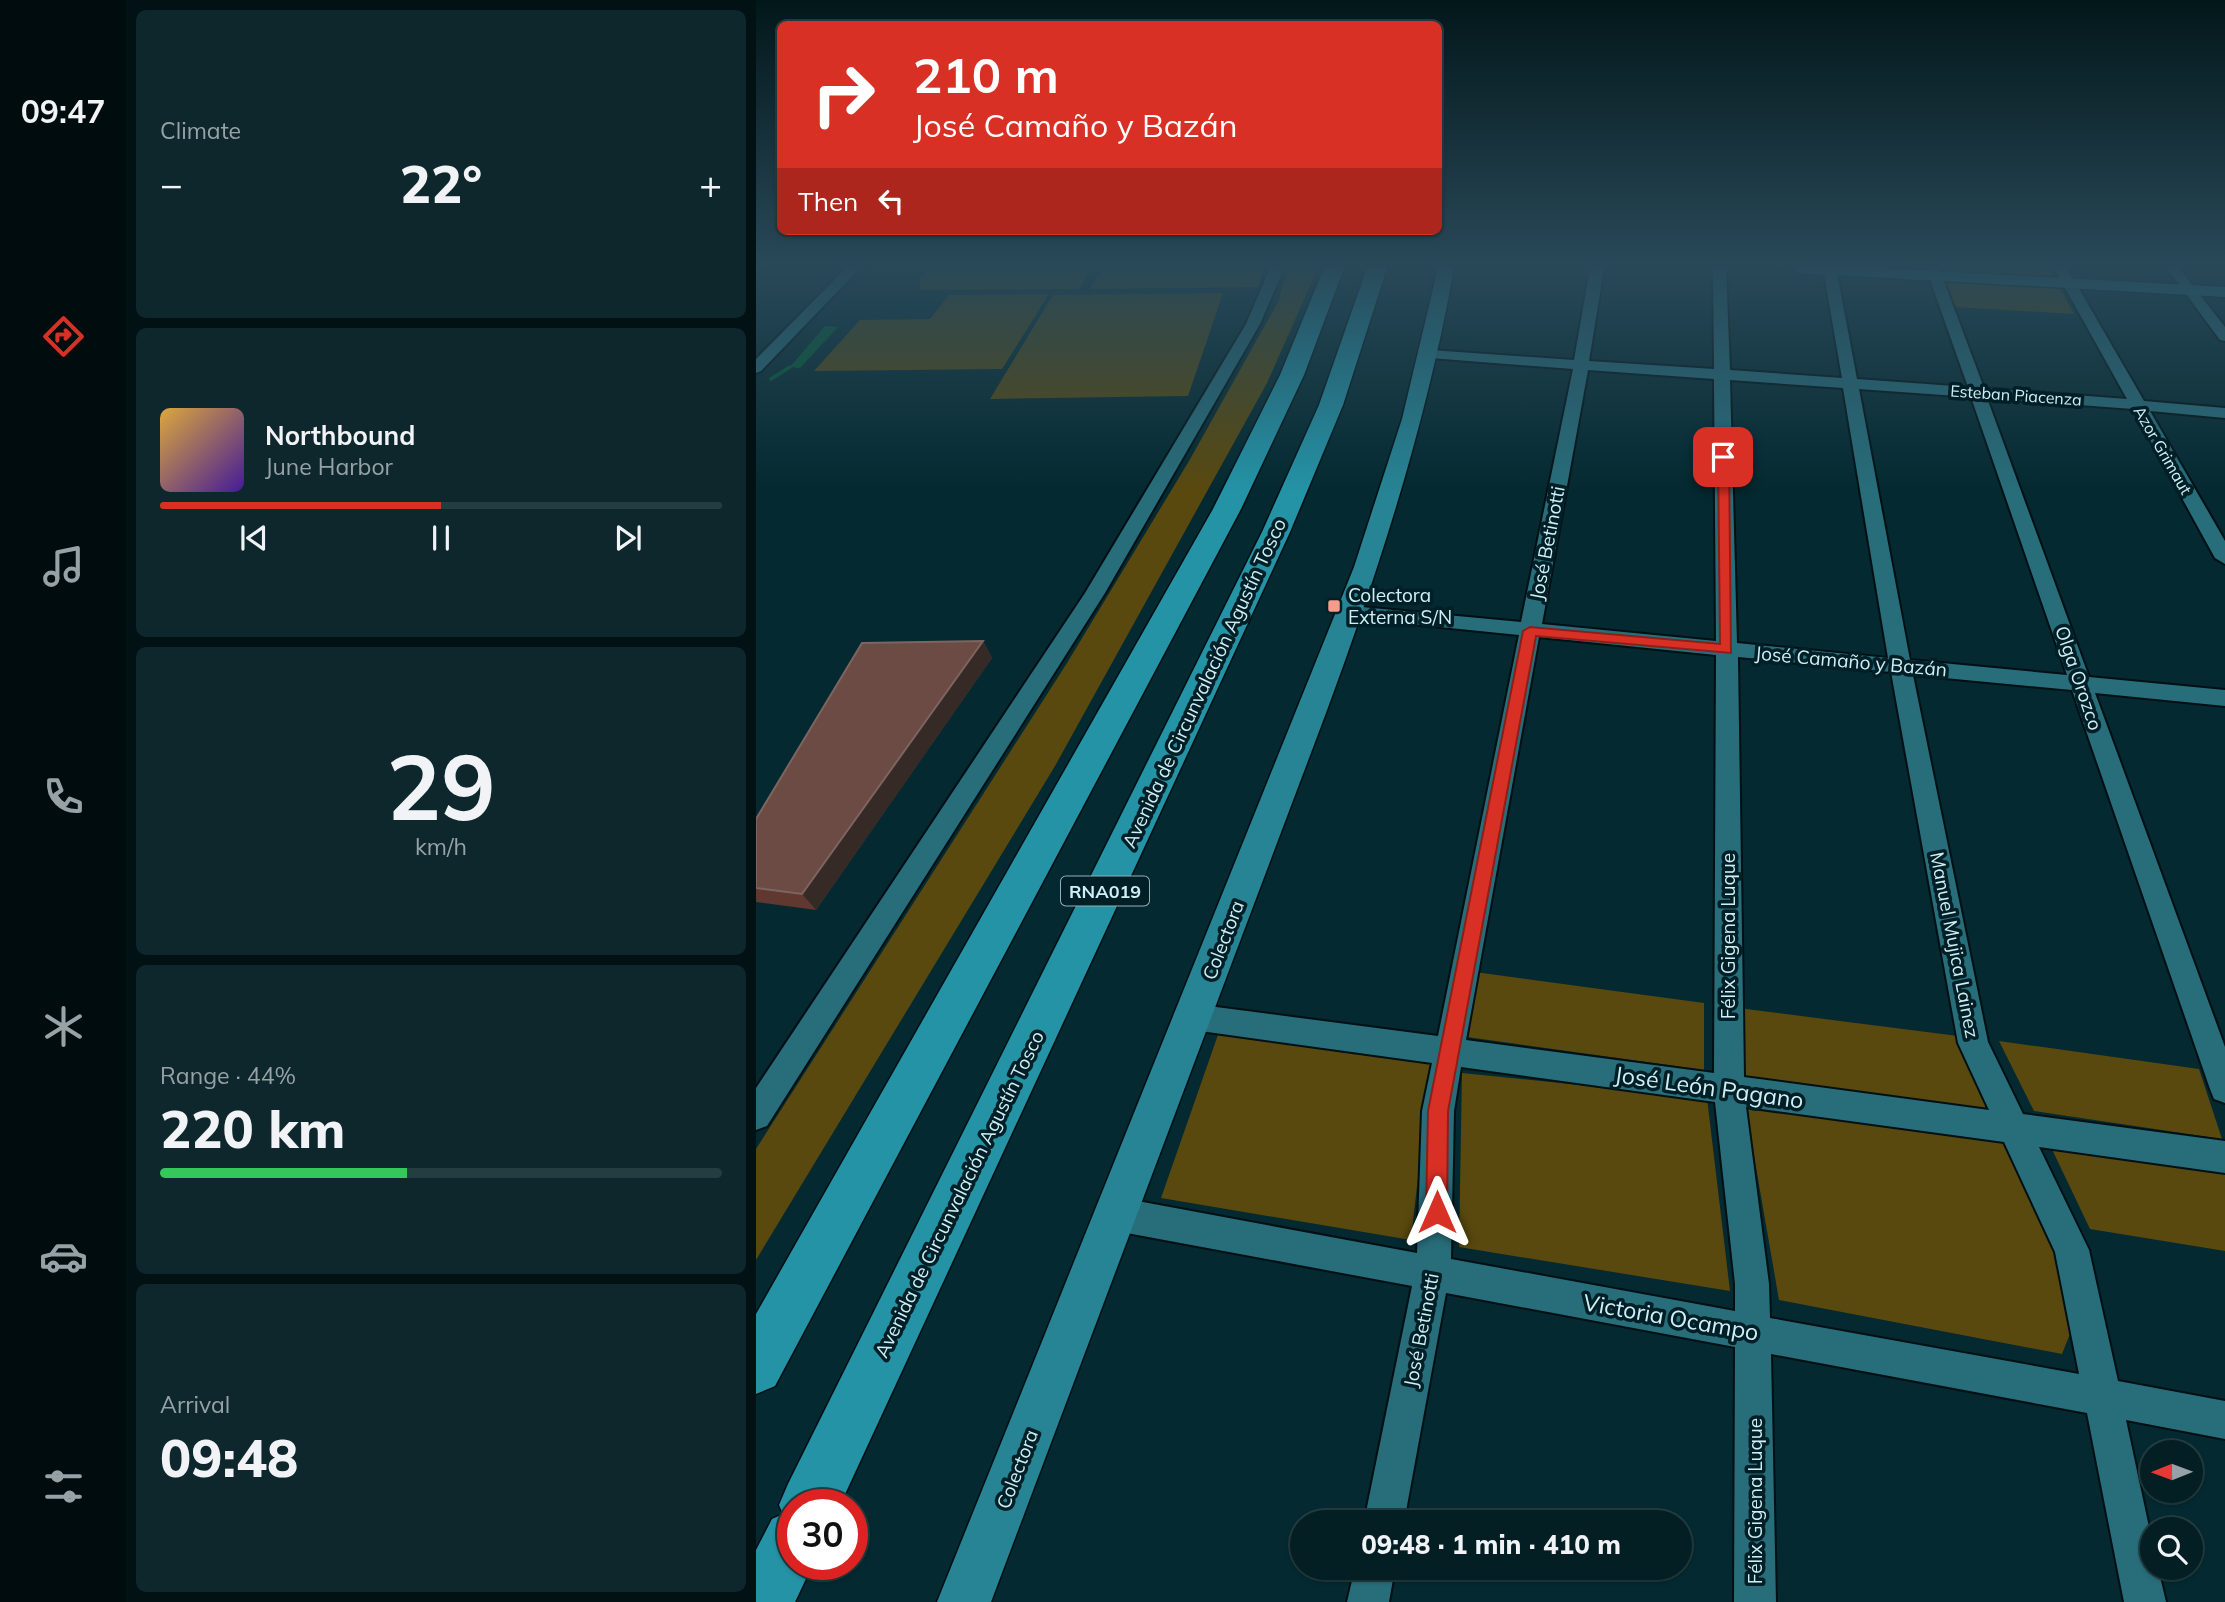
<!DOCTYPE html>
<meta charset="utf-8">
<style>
:root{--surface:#031f24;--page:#0d272c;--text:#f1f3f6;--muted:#97a2a6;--line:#243d41;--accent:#d93025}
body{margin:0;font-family:Mulish,sans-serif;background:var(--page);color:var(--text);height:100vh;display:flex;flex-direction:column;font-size:26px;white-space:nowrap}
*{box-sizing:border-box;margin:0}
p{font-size:23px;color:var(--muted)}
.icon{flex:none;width:38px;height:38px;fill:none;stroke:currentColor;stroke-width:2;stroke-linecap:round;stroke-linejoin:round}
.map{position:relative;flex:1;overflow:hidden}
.sheet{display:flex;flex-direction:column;gap:10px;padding:10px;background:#021114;width:630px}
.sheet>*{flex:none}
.banner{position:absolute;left:21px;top:21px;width:665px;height:214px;border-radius:10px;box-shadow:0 2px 5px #0004,0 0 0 2px var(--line);background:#d93025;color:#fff;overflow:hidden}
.needle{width:46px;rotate:269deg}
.buttons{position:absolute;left:1384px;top:1440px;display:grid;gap:14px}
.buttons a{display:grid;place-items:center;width:63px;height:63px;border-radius:50%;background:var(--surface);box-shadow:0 2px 5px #0004,0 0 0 2px var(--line);font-size:35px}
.speed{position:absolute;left:21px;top:1489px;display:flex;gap:14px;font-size:35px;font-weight:700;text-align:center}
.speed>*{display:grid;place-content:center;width:91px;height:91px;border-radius:50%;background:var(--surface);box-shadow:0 2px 5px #0004,0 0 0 2px var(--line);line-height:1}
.speed .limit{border:10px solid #d22;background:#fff;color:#111}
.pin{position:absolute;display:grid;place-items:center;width:60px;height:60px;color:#fff;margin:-30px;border-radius:14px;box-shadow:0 4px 10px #0006}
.me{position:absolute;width:77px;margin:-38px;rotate:0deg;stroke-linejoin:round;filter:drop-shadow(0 0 5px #0008)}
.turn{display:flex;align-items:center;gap:24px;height:147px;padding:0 21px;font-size:32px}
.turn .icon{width:91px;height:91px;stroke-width:2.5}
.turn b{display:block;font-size:49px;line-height:60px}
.then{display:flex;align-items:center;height:66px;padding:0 21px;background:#0003;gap:14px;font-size:26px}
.big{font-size:52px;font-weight:800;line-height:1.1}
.sheet .widget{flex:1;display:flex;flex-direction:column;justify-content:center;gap:10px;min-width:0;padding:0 24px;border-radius:10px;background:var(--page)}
.sheet .dial{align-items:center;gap:0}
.dial b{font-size:91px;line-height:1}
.song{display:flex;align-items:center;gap:21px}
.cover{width:84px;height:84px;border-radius:10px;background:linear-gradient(135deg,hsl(40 70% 55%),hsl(260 70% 35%))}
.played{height:7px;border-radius:4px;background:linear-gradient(90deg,var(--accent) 50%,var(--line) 50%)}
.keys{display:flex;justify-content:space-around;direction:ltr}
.heat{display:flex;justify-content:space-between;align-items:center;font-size:38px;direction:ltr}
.charge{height:10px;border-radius:5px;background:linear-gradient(90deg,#34c759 44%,var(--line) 0)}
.trip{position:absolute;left:534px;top:1510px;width:402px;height:70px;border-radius:35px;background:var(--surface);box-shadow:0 2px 5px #0004,0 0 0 2px var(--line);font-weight:800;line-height:70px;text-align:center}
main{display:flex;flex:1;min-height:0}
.tabs{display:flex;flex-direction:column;width:126px;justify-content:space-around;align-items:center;background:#010c0e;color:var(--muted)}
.tabs .icon{width:49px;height:49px}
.tabs .current{color:var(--accent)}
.tabs b{font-size:32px;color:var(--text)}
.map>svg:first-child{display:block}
</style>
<main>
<nav class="tabs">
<b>09:47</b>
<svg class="icon current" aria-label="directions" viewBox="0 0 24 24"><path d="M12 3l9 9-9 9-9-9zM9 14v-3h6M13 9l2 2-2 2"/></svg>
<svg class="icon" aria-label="music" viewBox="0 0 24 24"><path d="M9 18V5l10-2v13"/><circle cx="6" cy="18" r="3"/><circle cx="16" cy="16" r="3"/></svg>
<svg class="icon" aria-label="phone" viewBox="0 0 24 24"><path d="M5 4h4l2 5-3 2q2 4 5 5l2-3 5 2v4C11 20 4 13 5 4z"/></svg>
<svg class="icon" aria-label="climate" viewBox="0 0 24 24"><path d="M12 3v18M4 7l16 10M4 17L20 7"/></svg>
<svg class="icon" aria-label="car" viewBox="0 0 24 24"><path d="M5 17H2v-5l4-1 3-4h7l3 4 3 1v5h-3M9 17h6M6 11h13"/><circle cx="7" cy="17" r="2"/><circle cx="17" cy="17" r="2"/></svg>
<svg class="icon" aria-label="filters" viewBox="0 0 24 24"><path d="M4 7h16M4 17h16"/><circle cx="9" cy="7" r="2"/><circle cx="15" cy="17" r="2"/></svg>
</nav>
<section class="sheet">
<div class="widget"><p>Climate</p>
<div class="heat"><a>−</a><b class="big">22°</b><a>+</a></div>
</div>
<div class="widget">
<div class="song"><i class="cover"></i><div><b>Northbound</b><p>June Harbor</p></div></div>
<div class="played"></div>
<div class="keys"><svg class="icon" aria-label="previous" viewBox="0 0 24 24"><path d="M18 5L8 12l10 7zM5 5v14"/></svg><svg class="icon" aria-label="pause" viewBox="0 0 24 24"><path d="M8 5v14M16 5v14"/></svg><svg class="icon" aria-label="next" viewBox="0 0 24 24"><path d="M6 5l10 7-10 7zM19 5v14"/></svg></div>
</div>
<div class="widget dial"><b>29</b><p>km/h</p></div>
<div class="widget"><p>Range · 44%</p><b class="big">220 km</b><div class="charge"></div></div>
<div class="widget"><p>Arrival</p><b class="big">09:48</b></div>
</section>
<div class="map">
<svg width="1469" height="1602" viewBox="0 0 1469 1602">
<rect width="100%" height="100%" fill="#042930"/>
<path fill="#59490e" d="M122,268h213l-12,21 -159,1v-11l6,-9 -50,1z
M346,268h162l-6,19 -168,2z
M532,268h30l-51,115 -212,383 -299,494v-111l311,-486 122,-202 89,-159z
M1183,268h111l6,11 -116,-7z
M1189,278l113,7 16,29 -119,-7z
M467,293l-35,103 -198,3 63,-104z
M293,294l-47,75 -188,2 46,-51 70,-1 19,-24z
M719,972l229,31v67l-244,-34z
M982,1008l220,28 31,76 -247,-36z
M464,1029l211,31 -20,180 -250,-42z
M1243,1041l200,28 23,70 -188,-28z
M706,1073l245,25 23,193 -271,-44z
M988,1098l266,38 42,94 21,96 -11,28 -283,-54z
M1293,1143l176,25v83l-135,-22z"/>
<path fill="#005e2f" d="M69,326l13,1 -38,41 -10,-1z"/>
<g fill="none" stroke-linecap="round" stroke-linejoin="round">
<path stroke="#005e2f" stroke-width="3.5" d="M15,379l19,-12"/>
<g stroke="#001014" stroke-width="4">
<path id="minor" d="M90,268h14l-99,103 -5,2v-14z
M514,268h14l-24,56 -155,269 -338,533 -11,4v-42l329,-495 161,-269z
M834,268h14l-15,93 125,8 -1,-101h13l4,102 112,8 -19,-110h13l21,111 111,8 -42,-119h13l45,120 143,11 -73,-131h13l77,133 81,7v10l-75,-7 75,130v23l-10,-6 -82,-149 -146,-11 102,279 136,13v16l-130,-13 130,354v56l-11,-4 -4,-10 -138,-399 -159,-15 75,367 35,72 202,27v32l-186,-26 50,103 29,131 107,20v38l-99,-19 26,121v27h6l8,34h-42l-37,-189 -316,-59 5,248h-42l1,-255 -289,-54 -42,229h-40l48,-236 -296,-55 -12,-5 -5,-12 5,-12 12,-5 301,56 5,-142 10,-48 -239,-33 -10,-4 -5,-9 5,-9 10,-4 245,32 81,-401 -168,-17 -10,-6 10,-6 170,16 52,-253 -143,-11 -7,-4 7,-4 144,10zM832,370l126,9 2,262 -174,-17zM974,380l113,8 45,270 -151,-15zM1103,389l112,8 96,278 -157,-15zM783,637l177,18 -2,418 -248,-33zM982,657l153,15 67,371 31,67 -245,-33zM705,1067l254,35 20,182v27l-284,-52 3,-148zM990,1107l258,35 51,110 24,122 -309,-56 -1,-34z
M1411,268h12l46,59v14l-5,-1z
M599,1568h40l-6,34h-42z"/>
</g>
<g stroke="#001014" stroke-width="3">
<path id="major" d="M682,268h16c-27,153 -74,299 -128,445l-335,889h-54l417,-1035 48,-148z
M1036,268h90l343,19v10l-425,-24z"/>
</g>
<g stroke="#001014" stroke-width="3">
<path id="highway" d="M568,268h20l-40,107 -63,134 -466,877 -19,8v-80l457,-805 67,-134z
M611,268h20l-44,137 -53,127 -450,973h-47v59h20l-18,38h-39v-52l16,-31 11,-5 -4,-9 9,-21 474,-952 57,-127z"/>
</g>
<use href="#minor" fill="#286d7a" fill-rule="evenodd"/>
<use href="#major" fill="#268494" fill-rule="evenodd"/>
<use href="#highway" fill="#2493a6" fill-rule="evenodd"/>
</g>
<path fill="#603830" d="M227,641l9,17 -176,252 -60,-8v-83z"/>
<path fill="#362a27" d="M227,641l9,17 -176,252 -14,-16z"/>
<path fill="#6c4b45" stroke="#7c6561" stroke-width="2" d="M227,641l-181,253 -46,-6v-69l106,-176z"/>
<linearGradient id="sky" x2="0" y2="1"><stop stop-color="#02171a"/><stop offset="0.54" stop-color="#294959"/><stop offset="1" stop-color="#294959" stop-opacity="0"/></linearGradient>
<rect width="1469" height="492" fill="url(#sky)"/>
<path fill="#d93025" stroke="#8d1f18" stroke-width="2" d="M967,454l6,3 2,196 -195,-17 -88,475 -1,101 -3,8 -7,3 -8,-3 -3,-8 2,-101 95,-480 7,-4 190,17 -2,-187z"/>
<rect fill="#f49d8b" stroke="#001f26" stroke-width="2.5" x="571" y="599" width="14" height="14" rx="3.5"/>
<g text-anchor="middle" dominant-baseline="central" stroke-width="7" stroke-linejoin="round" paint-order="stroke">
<g font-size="16" fill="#cfeff7" stroke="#001f26">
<text transform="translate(1260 395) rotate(4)">Esteban Piacenza</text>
<text transform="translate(1407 450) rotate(60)">Azor Grimaut</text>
</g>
<rect fill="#001f26" stroke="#91b1b8" stroke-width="2" x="305" y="876.5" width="88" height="29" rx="5"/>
<g font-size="18" font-weight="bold" fill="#cfeff7">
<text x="349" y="891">RNA019</text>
</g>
<g font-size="19" fill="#cfeff7" stroke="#001f26">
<text transform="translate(791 543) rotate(-79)">José Betinotti</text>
<text transform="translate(1095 661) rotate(5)">José Camaño y Bazán</text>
<text transform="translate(1323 678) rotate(71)">Olga Orozco</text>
<text transform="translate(448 683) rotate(-65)">Avenida de Circunvalación Agustín Tosco</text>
<text transform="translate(972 936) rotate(-90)">Félix Gigena Luque</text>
<text transform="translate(467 940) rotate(-69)">Colectora</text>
<text transform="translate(1199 945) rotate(79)">Manuel Mujica Lainez</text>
<text transform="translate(203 1194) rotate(-64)">Avenida de Circunvalación Agustín Tosco</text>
<text transform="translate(665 1330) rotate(-79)">José Betinotti</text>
<text transform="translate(261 1469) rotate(-69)">Colectora</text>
<text transform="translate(999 1501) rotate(-90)">Félix Gigena Luque</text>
</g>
<g font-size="19" fill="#cfeff7" stroke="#001f26" text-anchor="start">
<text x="592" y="595">Colectora<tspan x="592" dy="22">Externa S/N</tspan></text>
</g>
<g font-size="23" fill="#cfeff7" stroke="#001f26">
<text transform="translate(953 1087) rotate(8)">José León Pagano</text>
<text transform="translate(915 1317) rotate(10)">Victoria Ocampo</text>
</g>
</g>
</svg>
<div class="buttons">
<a><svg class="needle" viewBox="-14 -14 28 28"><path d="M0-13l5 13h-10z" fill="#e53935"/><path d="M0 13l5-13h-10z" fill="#97a2a6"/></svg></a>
<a><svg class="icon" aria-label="search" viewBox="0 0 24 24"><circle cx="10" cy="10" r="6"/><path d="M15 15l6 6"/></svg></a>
</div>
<div class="speed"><div class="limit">30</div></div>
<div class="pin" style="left:967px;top:457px;background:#d93025"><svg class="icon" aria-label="arrive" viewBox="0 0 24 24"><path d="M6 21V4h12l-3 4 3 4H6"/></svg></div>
<svg class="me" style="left:681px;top:1212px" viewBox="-20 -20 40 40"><path d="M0-17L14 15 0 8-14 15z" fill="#d93025" stroke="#fff" stroke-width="4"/></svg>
<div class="trip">09:48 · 1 min · 410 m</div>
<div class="banner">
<div class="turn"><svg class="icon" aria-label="right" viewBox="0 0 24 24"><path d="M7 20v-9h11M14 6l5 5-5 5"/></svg><div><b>210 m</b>José Camaño y Bazán</div></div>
<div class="then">Then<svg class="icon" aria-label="left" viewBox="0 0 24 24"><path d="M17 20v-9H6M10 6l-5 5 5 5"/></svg></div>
</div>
</div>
</main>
